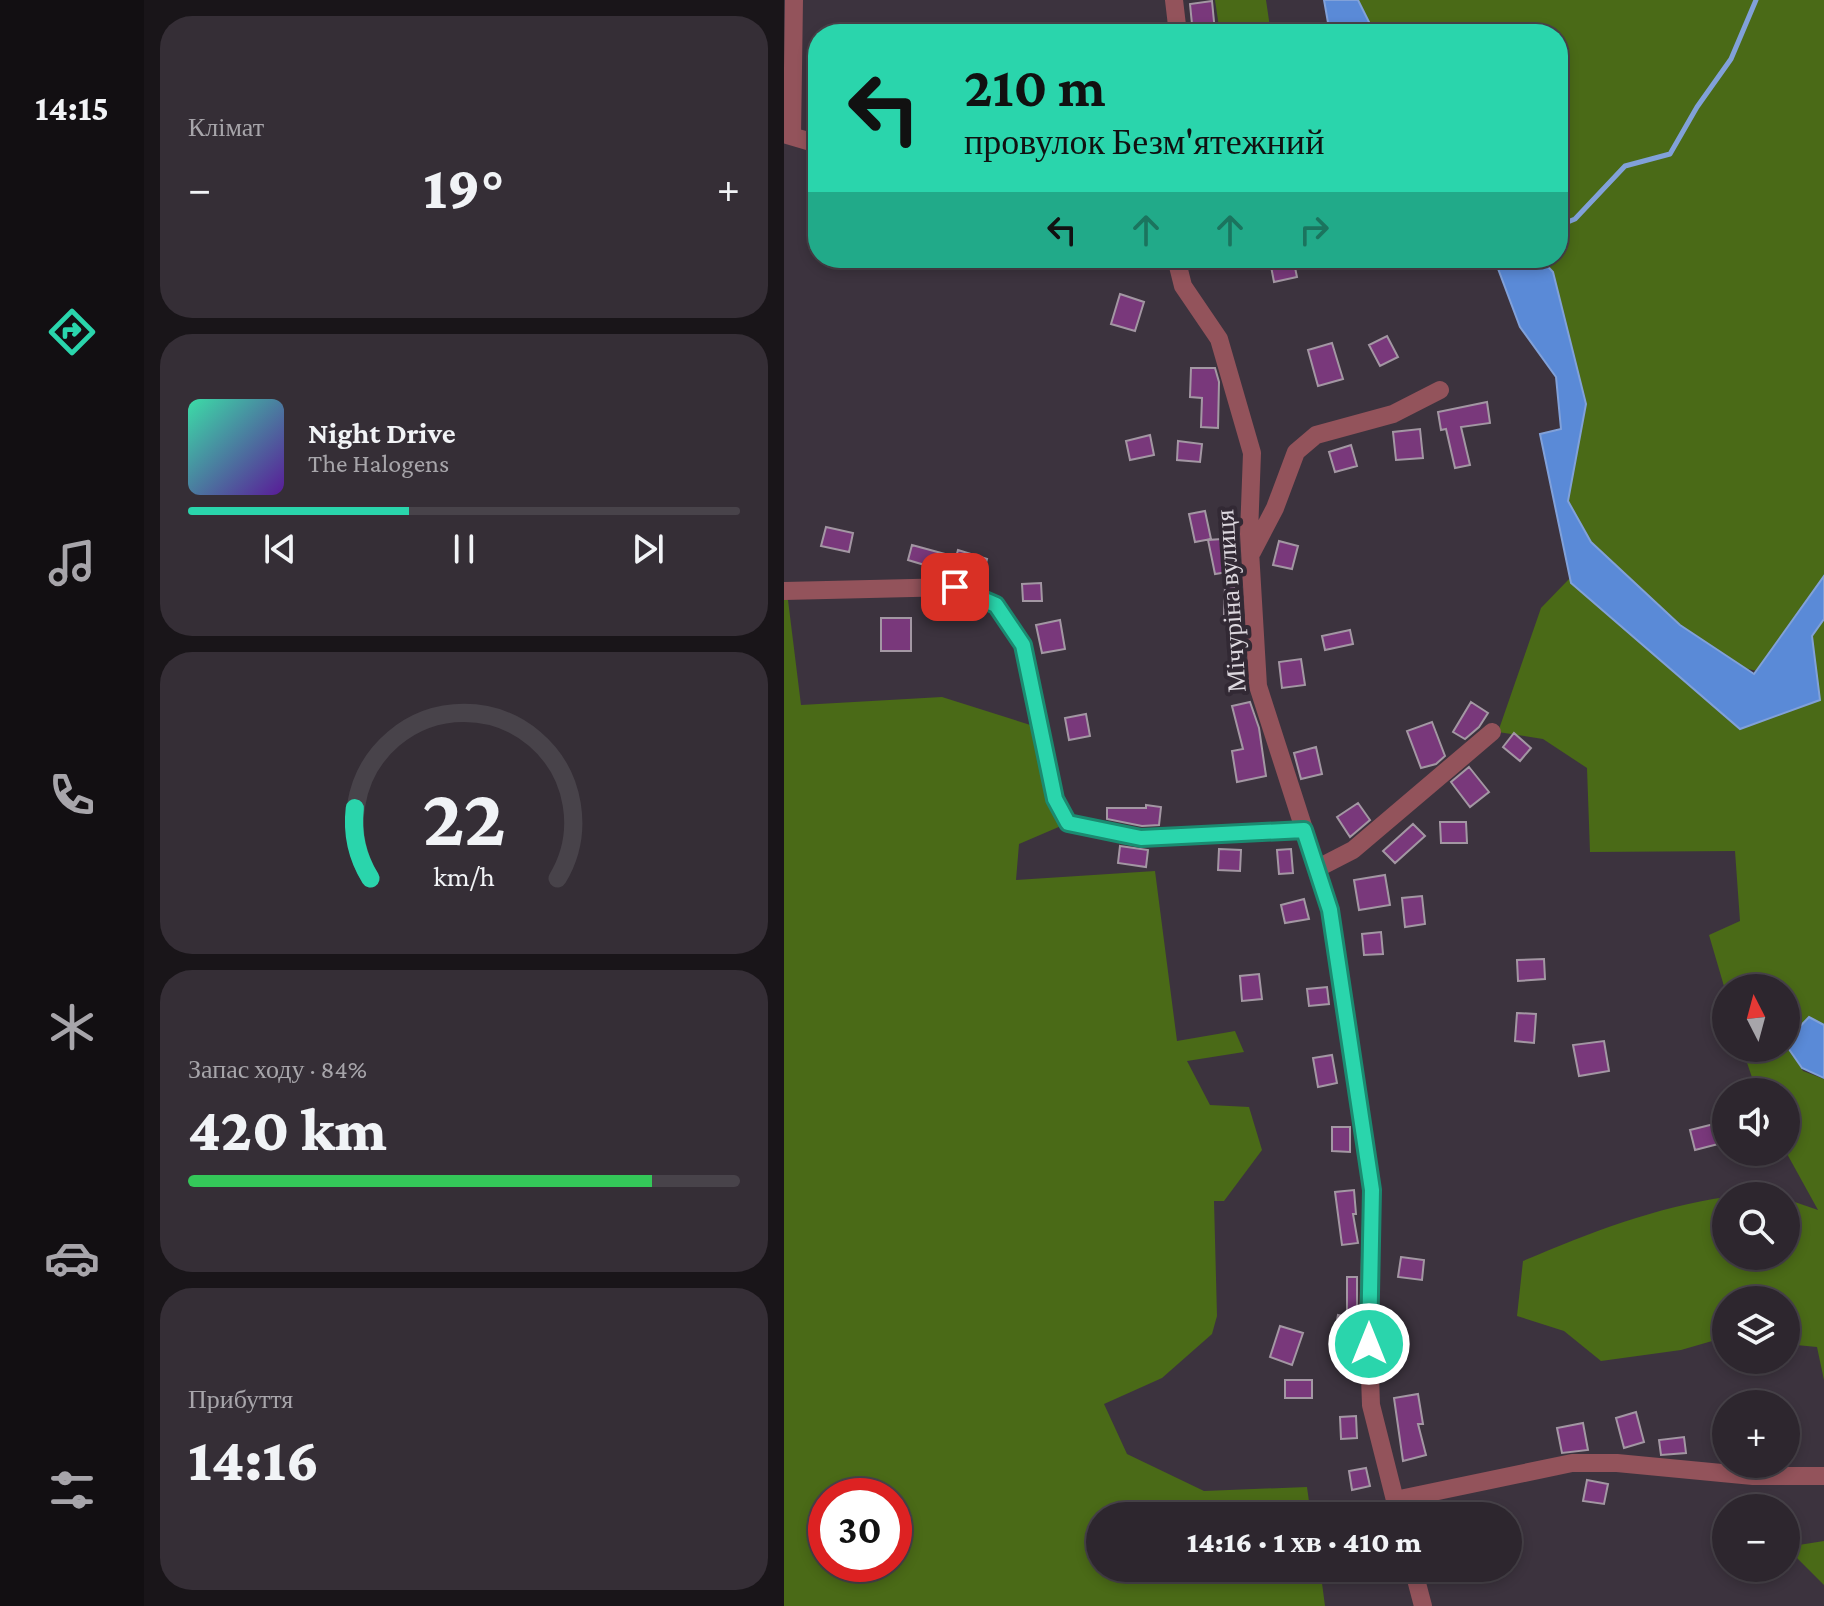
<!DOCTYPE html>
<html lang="uk">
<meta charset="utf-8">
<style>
:root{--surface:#2d262e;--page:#352e36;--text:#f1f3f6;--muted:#a7a5aa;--line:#48434a;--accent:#2ad5ac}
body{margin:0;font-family:"Crimson Pro",serif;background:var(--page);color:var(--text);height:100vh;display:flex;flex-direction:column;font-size:30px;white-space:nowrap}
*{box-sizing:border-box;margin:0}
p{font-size:26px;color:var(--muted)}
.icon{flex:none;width:44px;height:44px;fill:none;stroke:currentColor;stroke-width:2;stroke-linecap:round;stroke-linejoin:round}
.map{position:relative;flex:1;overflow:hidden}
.sheet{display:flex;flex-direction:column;gap:16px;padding:16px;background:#191519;width:640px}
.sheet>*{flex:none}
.guide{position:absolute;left:24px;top:24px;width:760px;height:244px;border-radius:32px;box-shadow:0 4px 12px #0003,0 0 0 2px var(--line);background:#2ad5ac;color:#111;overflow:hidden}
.needle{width:52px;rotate:354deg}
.tools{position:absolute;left:928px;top:974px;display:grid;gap:16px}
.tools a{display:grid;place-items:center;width:88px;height:88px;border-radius:50%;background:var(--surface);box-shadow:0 4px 12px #0003,0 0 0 2px var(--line);font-size:40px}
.speed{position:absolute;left:24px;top:1478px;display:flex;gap:16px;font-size:40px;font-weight:700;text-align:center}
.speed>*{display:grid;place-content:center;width:104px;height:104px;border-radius:50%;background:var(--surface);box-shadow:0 4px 12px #0003,0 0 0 2px var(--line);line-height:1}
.speed .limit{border:12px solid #d22;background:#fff;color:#111}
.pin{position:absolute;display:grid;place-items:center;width:68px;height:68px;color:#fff;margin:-34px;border-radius:16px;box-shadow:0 4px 12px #0006}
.me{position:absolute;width:88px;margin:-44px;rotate:0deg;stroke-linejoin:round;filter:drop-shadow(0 0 6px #0008)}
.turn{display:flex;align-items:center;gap:28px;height:168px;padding:0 24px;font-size:36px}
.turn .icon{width:104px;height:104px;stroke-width:2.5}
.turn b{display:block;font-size:56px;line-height:68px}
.lanes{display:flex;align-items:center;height:76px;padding:0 24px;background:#0003;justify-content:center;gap:40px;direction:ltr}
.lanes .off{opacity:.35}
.big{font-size:60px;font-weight:800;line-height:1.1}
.sheet .widget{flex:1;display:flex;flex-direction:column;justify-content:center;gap:12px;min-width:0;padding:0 28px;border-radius:32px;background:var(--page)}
.sheet .dial{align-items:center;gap:0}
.dial svg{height:208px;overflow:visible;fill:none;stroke:var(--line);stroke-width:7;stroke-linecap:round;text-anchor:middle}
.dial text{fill:var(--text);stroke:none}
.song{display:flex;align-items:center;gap:24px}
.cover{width:96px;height:96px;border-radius:12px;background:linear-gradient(135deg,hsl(160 70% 55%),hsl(270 70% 35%))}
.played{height:8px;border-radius:4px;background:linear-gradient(90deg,var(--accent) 40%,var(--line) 40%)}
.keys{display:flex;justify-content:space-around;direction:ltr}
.heat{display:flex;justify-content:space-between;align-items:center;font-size:44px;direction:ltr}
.charge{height:12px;border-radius:6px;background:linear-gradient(90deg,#34c759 84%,var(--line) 0)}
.trip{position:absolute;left:302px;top:1502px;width:436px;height:80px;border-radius:40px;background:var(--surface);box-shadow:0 4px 12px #0003,0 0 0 2px var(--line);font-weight:800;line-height:80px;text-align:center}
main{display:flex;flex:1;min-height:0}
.menu{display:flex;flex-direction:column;width:144px;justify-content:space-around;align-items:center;background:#120f12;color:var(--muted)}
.menu .icon{width:56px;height:56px}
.menu .active{color:var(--accent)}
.menu b{font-size:36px;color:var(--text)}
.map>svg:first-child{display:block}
</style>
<main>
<nav class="menu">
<b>14:15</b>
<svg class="icon active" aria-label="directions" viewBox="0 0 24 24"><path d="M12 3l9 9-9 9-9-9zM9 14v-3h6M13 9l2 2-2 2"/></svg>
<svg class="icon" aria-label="music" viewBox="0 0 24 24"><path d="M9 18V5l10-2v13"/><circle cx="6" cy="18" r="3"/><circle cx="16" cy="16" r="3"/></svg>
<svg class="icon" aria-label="phone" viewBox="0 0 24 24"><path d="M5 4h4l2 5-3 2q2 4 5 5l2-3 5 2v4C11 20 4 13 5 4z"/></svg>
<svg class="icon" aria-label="climate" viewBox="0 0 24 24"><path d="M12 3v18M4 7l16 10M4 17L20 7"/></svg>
<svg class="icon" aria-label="car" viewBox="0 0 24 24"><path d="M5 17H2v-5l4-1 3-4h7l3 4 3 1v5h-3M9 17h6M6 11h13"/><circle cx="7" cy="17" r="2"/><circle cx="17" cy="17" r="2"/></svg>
<svg class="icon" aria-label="filters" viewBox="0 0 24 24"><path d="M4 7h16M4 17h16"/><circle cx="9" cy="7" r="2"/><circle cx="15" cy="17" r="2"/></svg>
</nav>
<section class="sheet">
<div class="widget"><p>Клімат</p>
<div class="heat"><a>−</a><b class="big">19°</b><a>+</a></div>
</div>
<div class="widget">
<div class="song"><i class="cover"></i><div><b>Night Drive</b><p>The Halogens</p></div></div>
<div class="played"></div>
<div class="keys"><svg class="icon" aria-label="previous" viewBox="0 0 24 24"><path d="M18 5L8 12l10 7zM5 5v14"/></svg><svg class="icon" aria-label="pause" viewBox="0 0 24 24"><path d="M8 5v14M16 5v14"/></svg><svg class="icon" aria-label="next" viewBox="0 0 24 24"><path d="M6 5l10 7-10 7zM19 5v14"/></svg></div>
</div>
<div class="widget dial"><svg viewBox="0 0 100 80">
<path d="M14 69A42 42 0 1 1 86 69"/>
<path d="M14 69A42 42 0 0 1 8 42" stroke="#2ad5ac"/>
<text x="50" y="56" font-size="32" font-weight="700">22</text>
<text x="50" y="72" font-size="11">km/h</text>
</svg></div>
<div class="widget"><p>Запас ходу · 84%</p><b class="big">420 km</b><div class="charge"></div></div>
<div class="widget"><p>Прибуття</p><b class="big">14:16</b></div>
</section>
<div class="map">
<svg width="1040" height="1606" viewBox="0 0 1040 1606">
<rect width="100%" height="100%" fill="#3c333e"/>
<path fill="#4a6a17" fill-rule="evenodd" d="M431,0h51l5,34h-51z
M574,0h466v579l-67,92 -13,-3 -64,-43 -89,-83 -26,-43 10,-38 -22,-189 -13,-14h18v-224h-183z
M786,578l40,35 37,24 173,63 -8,-64 12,-17v406l-15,-8 -23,24v-53h-60v5l-17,-58 31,-14 -5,-70 -145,1 -3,-84 -44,-29 -45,-7 43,-124z
M0,592h3l14,113 141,-8 98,31 28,95 -49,21 -3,36 139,-9 22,170 58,-10 9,21 -57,9 23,44 39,2 13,43 -38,51h-10l3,115 -5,18 -50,44 -58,26 23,50 77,37 103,-4 4,29h-211v52h220l5,38h-541zM42,1496h68v68h-68z
M1002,1045l17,26 21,8v301l-7,-33 -31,-3v-44h-60v37l-45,13 -80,11 -37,-30 -47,-15 6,-55c66,-28 133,-54 203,-64v59h60v-57l32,11 -32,-58v-60h-29l-15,-44h44z
M1040,1541v44l-38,-38z"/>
<path fill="#5a8ad7" stroke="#81a1d9" stroke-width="2" d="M540,0h34l17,34h-45z
M710,258h46l13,14 33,132 -18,97 23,41 89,83 74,49 70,-98v43l-12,17 8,64 -80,29 -169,-146 -31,-149 21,-5 -5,-52 -36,-50z
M1025,1017l15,8v53l-22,-10 -16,-23v-4z"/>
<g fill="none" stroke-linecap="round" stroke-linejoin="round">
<path stroke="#81a1d9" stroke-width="5" d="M774,226l17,-7 50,-53 45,-12 27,-47 34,-48 25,-59"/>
</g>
<path fill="#79387b" stroke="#a397a3" stroke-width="2" d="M428,1l3,31 -22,2 -3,-30z
M509,258l4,19 -23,5 -4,-21z
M336,294l24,8 -9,29 -24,-7z
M603,336l11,21 -18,9 -11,-21z
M548,343l11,36 -25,7 -10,-36z
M407,368h24l4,14 -1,46 -17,-1 1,-29 -12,-1z
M703,402l3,21 -29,4 9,38 -15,3 -9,-39 -5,1 -3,-18z
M636,429l3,29 -27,2 -3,-28z
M366,435l4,20 -24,5 -4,-19z
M394,441l24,3 -2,18 -23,-2z
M567,445l6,21 -22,6 -6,-20z
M421,511l6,28 -16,3 -6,-28z
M42,527l27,6 -4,19 -28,-6z
M453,538l1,18 -13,1 3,15 -13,2 -7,-34z
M495,541l19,5 -6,23 -19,-4z
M128,545l44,12 2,-7 29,9 -6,23 -73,-22z
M257,583l1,18h-19l-1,-17z
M441,586l15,1v29h-16z
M97,618h30v33h-30z
M276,620l5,29 -23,4 -6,-28z
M566,630l3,14 -28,6 -3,-14z
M517,659l4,26 -23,3 -3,-26z
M466,702l9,26 7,48 -29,6 -5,-31 11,-2 -11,-43z
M687,702l17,11 -9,14 -14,12 -12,-7z
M302,714l4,22 -21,4 -4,-22z
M648,722l13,34 -9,8 -15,4 -14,-37z
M730,733l17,15 -11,13 -17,-14z
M532,747l6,27 -21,5 -7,-26z
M685,767l20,25 -19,15 -19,-25z
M574,803l12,17 -20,17 -13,-20z
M362,805l15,2 -2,18 -17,1 -35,-7v-11h39z
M656,822h26l1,21h-26z
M629,824l12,12 -30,27 -12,-12z
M336,846l28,4 -2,17 -28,-4z
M435,849l22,1 -1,21 -22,-1z
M507,849l2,24 -14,1 -2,-24z
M601,875l5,30 -31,5 -5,-30z
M638,896l3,28 -20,3 -3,-29z
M520,899l5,20 -24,4 -4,-18z
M597,932l2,22 -19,1 -2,-21z
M760,959l1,20 -27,2 -1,-21z
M475,974l3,25 -20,2 -2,-25z
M543,987l2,17 -20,2 -2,-17z
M733,1013l19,1 -2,29 -19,-2z
M820,1041l5,30 -30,5 -6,-31z
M548,1055l5,28 -19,4 -5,-29z
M938,1122l4,20 -31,8 -5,-20z
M548,1127h18v25l-18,-1z
M570,1190l2,24h-3l5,29 -16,2 -7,-53z
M617,1257l23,3 -2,20 -24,-3z
M563,1277h10v61l-4,16 -5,-1v-14l-14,-3 4,-21 9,2z
M496,1326l23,7 -11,32 -22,-8z
M501,1380h27v18h-27z
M634,1394l5,30h-5l8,31 -23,6 -9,-63z
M852,1412l8,30 -20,6 -8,-30z
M572,1416l1,22 -16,1 -1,-22z
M799,1423l5,27 -26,3 -5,-25z
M900,1437l2,16 -25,2 -2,-15z
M582,1468l4,18 -18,4 -3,-19z
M803,1480l21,4 -4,20 -21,-3z"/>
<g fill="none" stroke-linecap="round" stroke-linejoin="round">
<path stroke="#93535b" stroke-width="18" d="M390,0l4,34
M0,134l34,10
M8,136l2,-136
M331,258h11
M392,258l7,28 36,53 33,114 -3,81 9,152 72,224 42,280 -4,131 3,84 28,111
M468,552l23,-44 21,-56 20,-17 77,-21 47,-24
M0,591l171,-4 41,18 27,40 32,154 13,24 73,15 163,-8
M534,868l35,-18 139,-118
M611,1500l177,-37h45l136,13h71
M629,1568l10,38"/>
</g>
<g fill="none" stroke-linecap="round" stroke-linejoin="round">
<g stroke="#1b8a70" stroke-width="20">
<path id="route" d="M171,587l41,18 27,40 32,154 13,24 73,15 163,-8 26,80 42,280 -3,154"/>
</g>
<use href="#route" stroke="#2ad5ac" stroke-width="14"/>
</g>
<g text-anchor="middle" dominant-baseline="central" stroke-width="8" stroke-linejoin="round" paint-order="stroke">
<g font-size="26" fill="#ddd8df" stroke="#322934">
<text transform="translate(447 601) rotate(-94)">Мічуріна вулиця</text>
</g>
</g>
</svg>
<div class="tools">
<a><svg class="needle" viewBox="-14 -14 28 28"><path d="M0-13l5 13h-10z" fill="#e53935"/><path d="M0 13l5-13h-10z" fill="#a7a5aa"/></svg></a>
<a><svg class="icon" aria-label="sound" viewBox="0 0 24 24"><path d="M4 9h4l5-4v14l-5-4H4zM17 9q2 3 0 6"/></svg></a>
<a><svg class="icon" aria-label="search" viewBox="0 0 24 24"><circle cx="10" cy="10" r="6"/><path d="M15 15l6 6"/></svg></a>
<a><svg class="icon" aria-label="layers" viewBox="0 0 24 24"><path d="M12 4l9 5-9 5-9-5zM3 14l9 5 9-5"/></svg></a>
<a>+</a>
<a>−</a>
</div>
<div class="speed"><div class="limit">30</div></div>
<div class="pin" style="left:171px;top:587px;background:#d93025"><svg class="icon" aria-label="arrive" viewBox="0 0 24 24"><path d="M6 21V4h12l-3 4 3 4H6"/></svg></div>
<svg class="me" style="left:585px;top:1344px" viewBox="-20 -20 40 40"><circle r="17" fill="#2ad5ac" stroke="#fff" stroke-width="3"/><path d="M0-11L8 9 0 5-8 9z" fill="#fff"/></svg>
<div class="trip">14:16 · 1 хв · 410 m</div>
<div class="guide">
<div class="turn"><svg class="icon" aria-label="left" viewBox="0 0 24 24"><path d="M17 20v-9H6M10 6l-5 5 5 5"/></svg><div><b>210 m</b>провулок Безм'ятежний</div></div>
<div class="lanes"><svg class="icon" aria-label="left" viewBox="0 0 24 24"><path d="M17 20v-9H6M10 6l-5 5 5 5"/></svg><svg class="icon off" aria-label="ahead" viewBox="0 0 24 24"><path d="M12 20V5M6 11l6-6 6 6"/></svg><svg class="icon off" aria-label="ahead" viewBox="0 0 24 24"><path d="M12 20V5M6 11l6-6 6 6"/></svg><svg class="icon off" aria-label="right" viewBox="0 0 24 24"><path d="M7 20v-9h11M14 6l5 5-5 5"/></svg></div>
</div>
</div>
</main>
